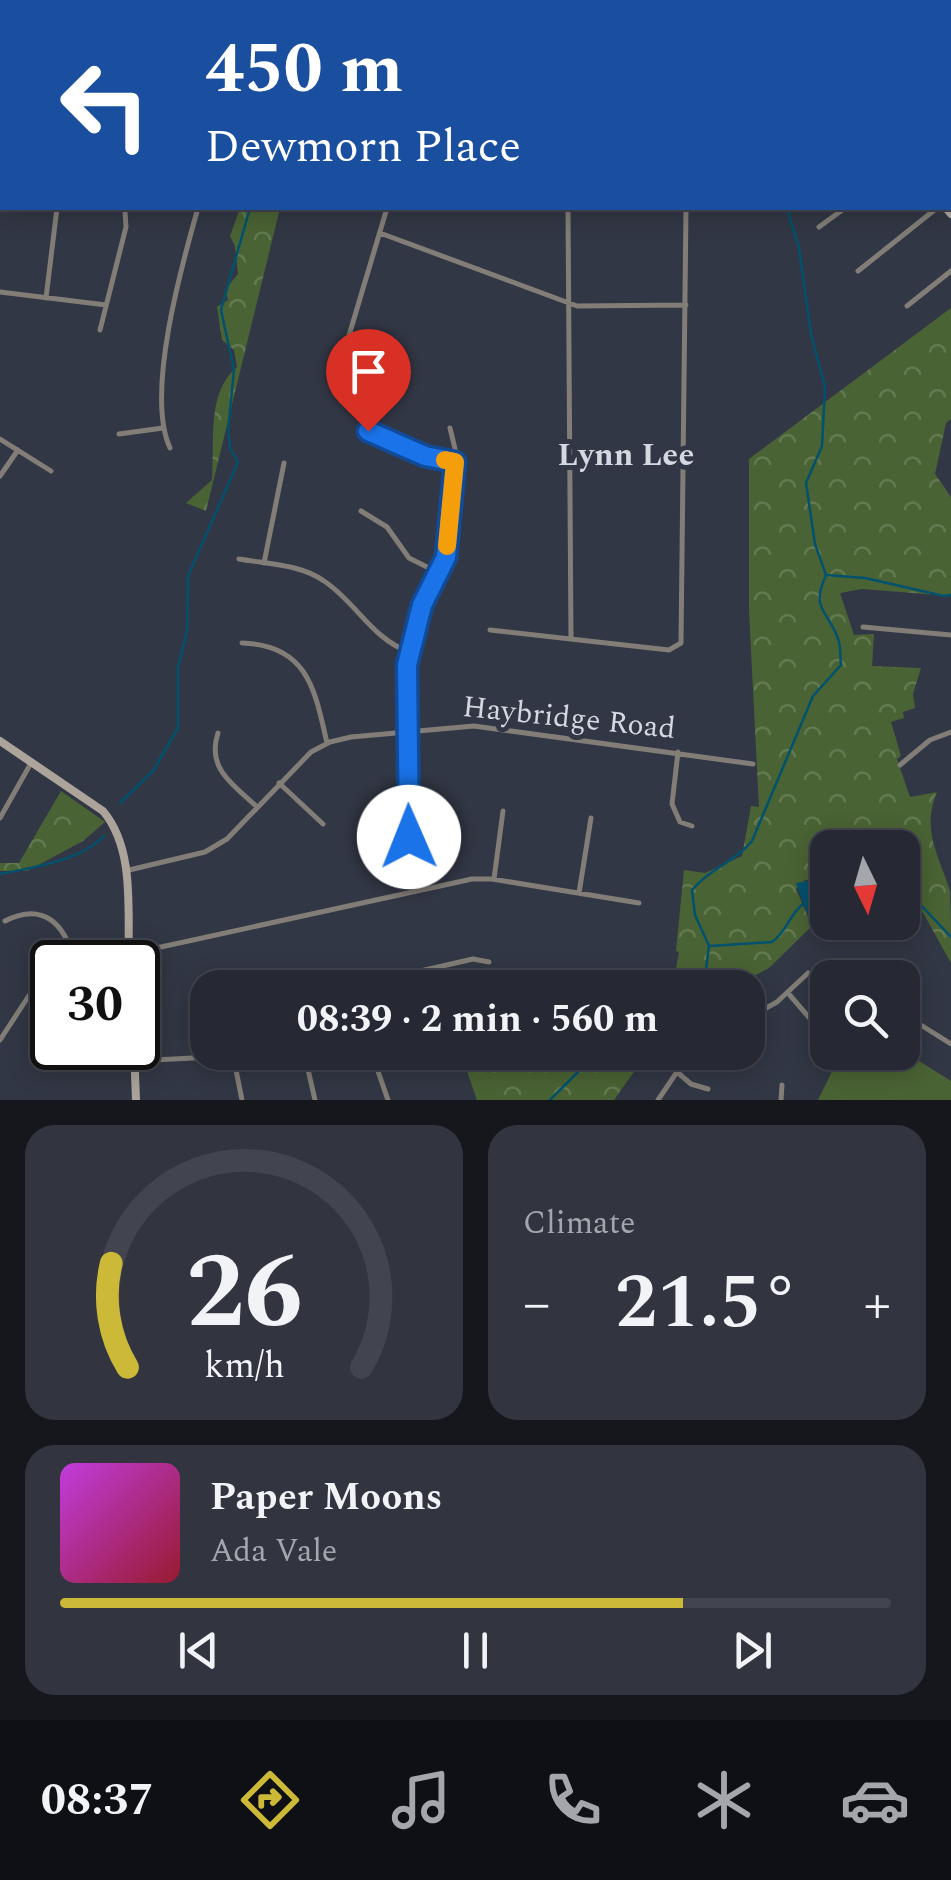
<!DOCTYPE html>
<meta charset="utf-8">
<style>
:root{--surface:#262934;--page:#323540;--text:#f1f3f6;--muted:#a4a6ac;--line:#42454f;--accent:#cdb938}
body{margin:0;font-family:Spectral,serif;background:var(--page);color:var(--text);height:100vh;display:flex;flex-direction:column;font-size:38px;white-space:nowrap}
*{box-sizing:border-box;margin:0}
p{font-size:32px;color:var(--muted)}
.icon{flex:none;width:55px;height:55px;fill:none;stroke:currentColor;stroke-width:2;stroke-linecap:round;stroke-linejoin:round}
.map{position:relative;height:1100px;overflow:hidden}
.drawer{display:flex;flex-direction:column;gap:25px;padding:25px;background:#15171d;flex:1}
.drawer>*{flex:none}
.banner{position:absolute;left:0px;top:0px;width:952px;height:210px;box-shadow:0 5px 25px #0003,0 0 0 2px var(--line);background:#1a4fa0;color:#fff;overflow:hidden}
.needle{width:65px;rotate:175deg}
.fabs{position:absolute;left:810px;top:830px;display:grid;gap:20px}
.fabs a{display:grid;place-items:center;width:110px;height:110px;border-radius:20px;background:var(--surface);box-shadow:0 5px 25px #0003,0 0 0 2px var(--line);font-size:50px}
.speed{position:absolute;left:30px;top:940px;display:flex;gap:20px;font-size:50px;font-weight:700;text-align:center}
.speed>*{display:grid;place-content:center;width:130px;height:130px;border-radius:50%;background:var(--surface);box-shadow:0 5px 25px #0003,0 0 0 2px var(--line);line-height:1}
.speed .limit{border:5px solid #111;border-radius:15px;background:#fff;color:#111}
.pin{position:absolute;display:grid;place-items:center;width:85px;height:85px;color:#fff;margin:-102px -42px;border-radius:50% 50% 50% 0;rotate:-45deg;box-shadow:0 0 10px #0007}
.pin .icon{rotate:45deg}
.me{position:absolute;width:110px;margin:-55px;rotate:359deg;stroke-linejoin:round;filter:drop-shadow(0 0 8px #0008)}
.turn{display:flex;align-items:center;gap:35px;height:210px;padding:0 40px;font-size:45px}
.turn .icon{width:130px;height:130px;stroke-width:2.5}
.turn b{display:block;font-size:70px;line-height:85px}
.big{font-size:75px;font-weight:700;line-height:1.1}
.drawer .widget{flex:1;display:flex;flex-direction:column;justify-content:center;gap:15px;min-width:0;padding:0 35px;border-radius:30px;background:var(--page)}
.drawer .dial{align-items:center;gap:0}
.dial svg{height:260px;overflow:visible;fill:none;stroke:var(--line);stroke-width:7;stroke-linecap:round;text-anchor:middle}
.dial text{fill:var(--text);stroke:none}
.song{display:flex;align-items:center;gap:30px}
.cover{width:120px;height:120px;border-radius:15px;background:linear-gradient(135deg,hsl(290 70% 55%),hsl(350 70% 35%))}
.played{height:10px;border-radius:5px;background:linear-gradient(90deg,var(--accent) 75%,var(--line) 75%)}
.keys{display:flex;justify-content:space-around;direction:ltr}
.heat{display:flex;justify-content:space-between;align-items:center;font-size:55px;direction:ltr}
.drawer .tiles{flex:1;display:grid;gap:25px;grid-template-columns:1fr 1fr}
.widget:last-child{grid-column:span 2}
.trip{position:absolute;left:190px;top:970px;width:575px;height:100px;border-radius:30px;background:var(--surface);box-shadow:0 5px 25px #0003,0 0 0 2px var(--line);font-weight:700;line-height:100px;text-align:center}
.dock{display:flex;height:160px;justify-content:space-around;align-items:center;background:#0f1015;color:var(--muted)}
.dock .icon{width:70px;height:70px}
.dock .selected{color:var(--accent)}
.dock b{font-size:45px;color:var(--text)}
.map>svg:first-child{display:block}
</style>
<div class="map">
<svg width="951" height="1100" viewBox="0 0 951 1100">
<defs>
<pattern id="forest-crowns" width="20" height="18" patternUnits="userSpaceOnUse" patternTransform="scale(2.5)"><rect width="20" height="18" fill="#4a6334"/><path d="M2 6a3 3 0 1 1 6 0M12 15a3 3 0 1 1 6 0" fill="none" stroke="#637951"/></pattern>
</defs>
<rect width="100%" height="100%" fill="#323745"/>
<path fill="#4a6334" d="M903,1051l48,30v19h-133l23,-47z"/>
<path fill="url(#forest-crowns)" d="M240,208h40l-74,303 -20,-8 26,-23c3,-40 -6,-87 25,-113l-3,-17 -12,-10 -5,-33 11,-7 -3,-10 13,-16 -3,-28 -5,-10z
M951,308v111l-5,4 -11,51 16,23v99l-89,-7 -22,4 14,42 20,-1 -2,32 49,2 -8,26 2,14 -12,4 1,6 -13,4 10,34 -4,3 13,38 27,-5c-16,39 2,63 13,99 1,20 1,51 1,72l-34,-61 -14,-11 -1,-43h-74l-1,30 -22,2 -9,9 16,37 -43,42 -36,19 -68,1 8,-3 6,-33 -3,-1 8,-81 21,3 37,-17 9,-50 8,1 -10,-196v-152z
M61,791l44,31 -22,19 -56,30h-27v-8h19z
M571,1053h76l-33,47h-137l-10,-29 36,-3z"/>
<path fill="#02526e" d="M827,878v38l-15,10 -16,-43z"/>
<g fill="none" stroke-linecap="round" stroke-linejoin="round">
<path stroke="#02526e" stroke-width="2.5" d="M400,2l1,-2
M943,2l3,-2
M826,575l39,3 79,18 7,-1
M120,803l33,-32 25,-43v-61l9,-36 1,-55 50,-114 -8,-14 -2,-18 6,-60 -13,-60 29,-102
M0,874c34,-7 80,-13 104,-38
M918,902l33,35
M710,946l62,-4c14,-9 17,-27 31,-38
M688,988l18,-19 3,-23 -14,-31 -3,-25c17,-21 43,-28 60,-49l61,-145 28,-31c-1,-8 0,-19 -3,-26 -10,-30 -28,-28 -12,-64l-11,-31 -9,-61 16,-37 3,-59 -14,-53 -12,-86 -12,-40
M550,1100l35,-35 26,-13"/>
<path stroke="#827d77" stroke-width="5" d="M685,0l1,2
M448,2l1,-2
M656,2l4,-2
M950,47l1,-1
M0,51l2,2
M950,122h1
M950,197l1,-1
M568,208l3,431
M819,227l26,-19
M380,233l197,73 109,-1
M858,271l79,-63
M0,292l106,13
M46,298l11,-90
M907,306l44,-35
M100,330l26,-103 -1,-15
M342,359l45,-151
M368,431l57,25 30,6
M119,434l44,-6
M0,439l51,32
M170,448c-25,-54 12,-184 28,-240
M0,476l18,-26
M361,511l26,16 22,31 30,15
M239,559c28,5 61,5 85,22 32,21 47,57 85,71
M264,563l20,-100
M863,627l88,8
M490,630l179,20 12,-7 5,-435
M242,643c66,2 73,47 85,100
M218,733c-12,36 16,52 39,74
M678,752l-6,52 8,18 12,4
M900,765l30,-25 21,-8
M279,783l44,41
M0,818l31,-55
M125,871l80,-19 22,-13 84,-87 19,-10 21,-5 123,-11 279,38
M494,879l9,-68
M419,889l-10,-52 -3,-162 17,-70 23,-48 10,-104 -6,-25
M579,893l12,-75
M5,921c39,-20 60,4 69,39
M72,962l26,-6 31,-2 343,-75h20l147,24
M570,976l5,12
M346,988l127,-29 16,3
M634,988l2,-2
M788,993l25,29 15,8
M748,1018l29,-16 31,-29
M902,1020l14,2 35,22
M0,1040l30,-46 22,-21
M304,1052l11,48
M372,1054l16,46
M233,1055l9,45
M134,1061l99,-5 86,7 58,-11
M677,1072l14,12 17,5
M658,1100l23,-34 14,-14
M781,1100l1,-15"/>
<path stroke="#aca49a" stroke-width="8" d="M800,0l2,2
M5,2l2,-2
M0,12l2,-4
M946,208l5,6
M0,741l103,70c33,39 24,103 26,151
M134,1048l2,52"/>
</g>
<g fill="none" stroke-linecap="round" stroke-linejoin="round">
<g stroke="#114b97" stroke-width="25">
<path id="route" d="M368,431l57,25 30,6 -9,95 -24,48 -15,60 2,172"/>
</g>
<use href="#route" stroke="#1a73e8" stroke-width="18"/>
<path stroke="#f59e0b" stroke-width="18" d="M445,460l10,2 -8,84"/>
</g>
<g text-anchor="middle" dominant-baseline="central" stroke-width="10" stroke-linejoin="round" paint-order="stroke">
<g font-size="30" fill="#d4d8e0" stroke="#323745">
<text transform="translate(569 718) rotate(6)">Haybridge Road</text>
</g>
<g font-size="32" font-weight="bold" fill="#d4d8e0" stroke="#323745">
<text x="626" y="455">Lynn Lee</text>
</g>
</g>
</svg>
<div class="fabs">
<a><svg class="needle" viewBox="-14 -14 28 28"><path d="M0-13l5 13h-10z" fill="#e53935"/><path d="M0 13l5-13h-10z" fill="#a4a6ac"/></svg></a>
<a><svg class="icon" aria-label="search" viewBox="0 0 24 24"><circle cx="10" cy="10" r="6"/><path d="M15 15l6 6"/></svg></a>
</div>
<div class="speed"><div class="limit">30</div></div>
<div class="pin" style="left:368px;top:431px;background:#d93025"><svg class="icon" aria-label="arrive" viewBox="0 0 24 24"><path d="M6 21V4h12l-3 4 3 4H6"/></svg></div>
<svg class="me" style="left:409px;top:837px" viewBox="-20 -20 40 40"><circle r="19" fill="#fff"/><path d="M0-13L10 11 0 6-10 11z" fill="#1a73e8"/></svg>
<div class="trip">08:39 · 2 min · 560 m</div>
<div class="banner">
<div class="turn"><svg class="icon" aria-label="left" viewBox="0 0 24 24"><path d="M17 20v-9H6M10 6l-5 5 5 5"/></svg><div><b>450 m</b>Dewmorn Place</div></div>
</div>
</div>
<section class="drawer">
<div class="tiles">
<div class="widget dial"><svg viewBox="0 0 100 80">
<path d="M14 69A42 42 0 1 1 86 69"/>
<path d="M14 69A42 42 0 0 1 9 37" stroke="#cdb938"/>
<text x="50" y="56" font-size="32" font-weight="700">26</text>
<text x="50" y="72" font-size="11">km/h</text>
</svg></div>
<div class="widget"><p>Climate</p>
<div class="heat"><a>−</a><b class="big">21.5°</b><a>+</a></div>
</div>
<div class="widget">
<div class="song"><i class="cover"></i><div><b>Paper Moons</b><p>Ada Vale</p></div></div>
<div class="played"></div>
<div class="keys"><svg class="icon" aria-label="previous" viewBox="0 0 24 24"><path d="M18 5L8 12l10 7zM5 5v14"/></svg><svg class="icon" aria-label="pause" viewBox="0 0 24 24"><path d="M8 5v14M16 5v14"/></svg><svg class="icon" aria-label="next" viewBox="0 0 24 24"><path d="M6 5l10 7-10 7zM19 5v14"/></svg></div>
</div>
</div>
</section>
<nav class="dock">
<b>08:37</b>
<svg class="icon selected" aria-label="directions" viewBox="0 0 24 24"><path d="M12 3l9 9-9 9-9-9zM9 14v-3h6M13 9l2 2-2 2"/></svg>
<svg class="icon" aria-label="music" viewBox="0 0 24 24"><path d="M9 18V5l10-2v13"/><circle cx="6" cy="18" r="3"/><circle cx="16" cy="16" r="3"/></svg>
<svg class="icon" aria-label="phone" viewBox="0 0 24 24"><path d="M5 4h4l2 5-3 2q2 4 5 5l2-3 5 2v4C11 20 4 13 5 4z"/></svg>
<svg class="icon" aria-label="climate" viewBox="0 0 24 24"><path d="M12 3v18M4 7l16 10M4 17L20 7"/></svg>
<svg class="icon" aria-label="car" viewBox="0 0 24 24"><path d="M5 17H2v-5l4-1 3-4h7l3 4 3 1v5h-3M9 17h6M6 11h13"/><circle cx="7" cy="17" r="2"/><circle cx="17" cy="17" r="2"/></svg>
</nav>
